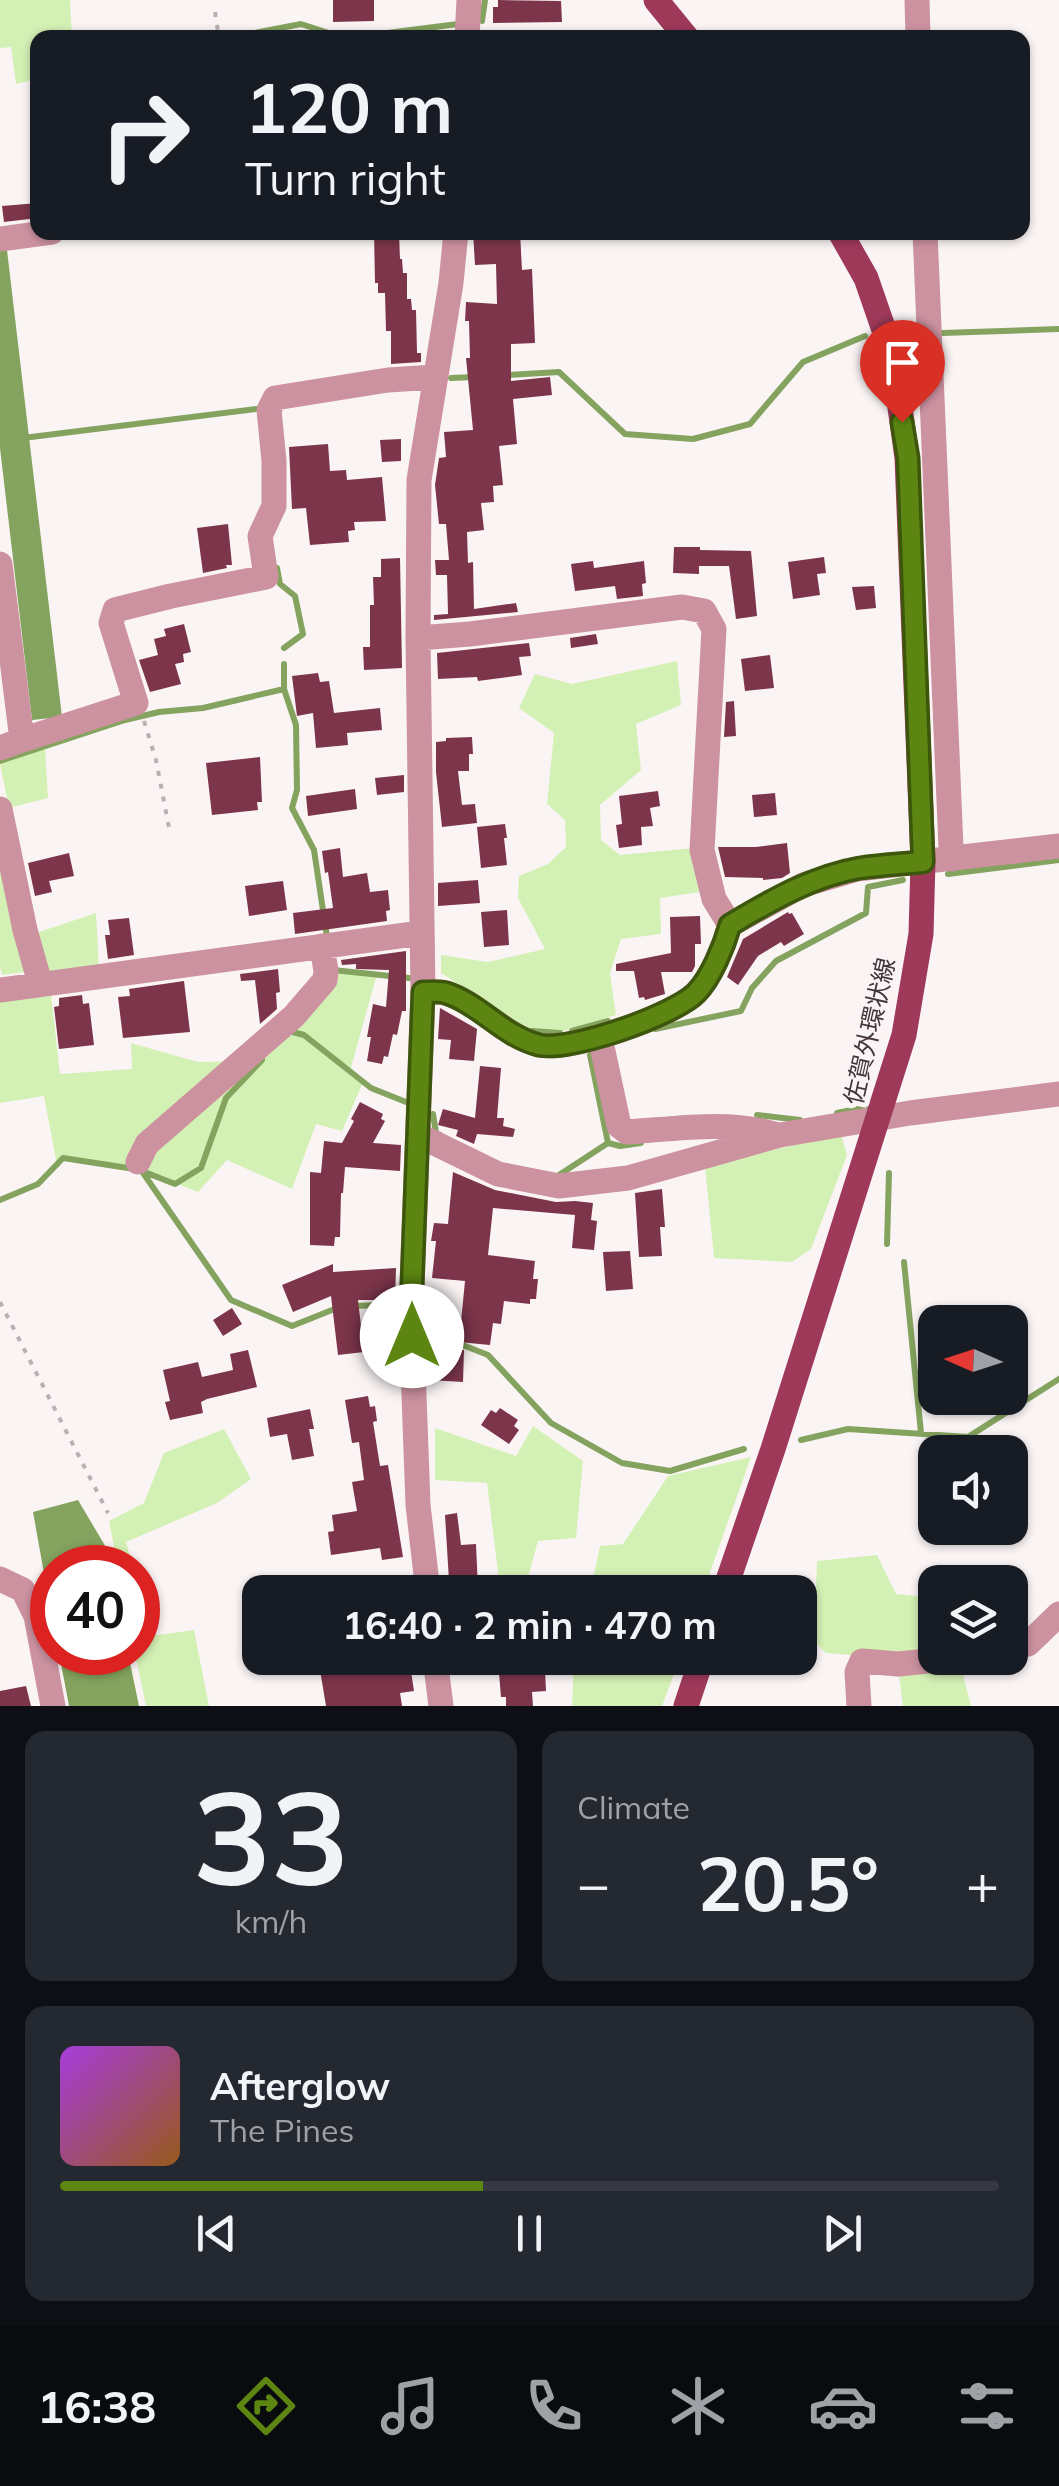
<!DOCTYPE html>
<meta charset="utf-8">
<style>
:root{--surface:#171b24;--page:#242831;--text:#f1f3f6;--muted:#9ea1a6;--line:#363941;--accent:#5c8611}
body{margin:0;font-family:Mulish,"Noto Sans JP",sans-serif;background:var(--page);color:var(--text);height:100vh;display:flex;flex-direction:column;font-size:38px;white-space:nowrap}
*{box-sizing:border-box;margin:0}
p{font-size:32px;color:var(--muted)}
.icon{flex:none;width:55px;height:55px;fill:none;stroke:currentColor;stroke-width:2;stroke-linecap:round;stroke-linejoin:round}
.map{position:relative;height:1706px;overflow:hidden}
.sheet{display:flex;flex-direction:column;gap:25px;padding:25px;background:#0d0f14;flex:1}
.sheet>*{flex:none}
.top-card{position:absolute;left:30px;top:30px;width:1000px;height:210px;border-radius:20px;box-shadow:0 2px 8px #0004;background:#171b24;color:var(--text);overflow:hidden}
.needle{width:65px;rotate:273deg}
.buttons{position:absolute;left:918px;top:1305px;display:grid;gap:20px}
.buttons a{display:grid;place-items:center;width:110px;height:110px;border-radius:20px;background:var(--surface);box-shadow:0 2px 8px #0004;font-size:50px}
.speed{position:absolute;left:30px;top:1545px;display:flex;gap:20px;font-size:50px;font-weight:700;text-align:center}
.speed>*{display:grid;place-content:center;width:130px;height:130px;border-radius:50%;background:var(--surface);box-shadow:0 2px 8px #0004;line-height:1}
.speed .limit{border:15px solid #d22;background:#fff;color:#111}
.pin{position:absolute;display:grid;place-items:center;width:85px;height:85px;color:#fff;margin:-102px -42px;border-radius:50% 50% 50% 0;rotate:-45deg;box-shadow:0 0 10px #0007}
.pin .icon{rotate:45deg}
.me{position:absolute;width:110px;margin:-55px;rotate:0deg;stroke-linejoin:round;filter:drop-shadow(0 0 8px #0008)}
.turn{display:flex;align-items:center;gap:35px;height:210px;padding:0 50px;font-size:45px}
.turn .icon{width:130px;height:130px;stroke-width:2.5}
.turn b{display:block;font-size:70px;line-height:85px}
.big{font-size:75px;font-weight:700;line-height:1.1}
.sheet .card{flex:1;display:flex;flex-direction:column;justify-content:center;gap:15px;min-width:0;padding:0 35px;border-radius:20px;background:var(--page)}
.sheet .dial{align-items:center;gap:0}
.dial b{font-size:130px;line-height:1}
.song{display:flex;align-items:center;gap:30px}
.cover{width:120px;height:120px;border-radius:15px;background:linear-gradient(135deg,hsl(280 70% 55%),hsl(30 70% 35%))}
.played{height:10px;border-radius:5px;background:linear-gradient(90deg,var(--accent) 45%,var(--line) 45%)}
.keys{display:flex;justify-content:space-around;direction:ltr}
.heat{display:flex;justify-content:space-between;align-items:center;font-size:55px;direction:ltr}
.sheet .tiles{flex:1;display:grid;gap:25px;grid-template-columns:1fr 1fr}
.card:last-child{grid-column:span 2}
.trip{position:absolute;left:242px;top:1575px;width:575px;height:100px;border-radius:20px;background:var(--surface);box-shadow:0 2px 8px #0004;font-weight:700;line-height:100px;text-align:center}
.dock{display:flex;height:160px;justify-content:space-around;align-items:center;background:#090b0e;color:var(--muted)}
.dock .icon{width:70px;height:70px}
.dock .on{color:var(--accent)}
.dock b{font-size:45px;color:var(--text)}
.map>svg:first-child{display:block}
</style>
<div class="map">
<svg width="1059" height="1706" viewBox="0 0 1059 1706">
<rect width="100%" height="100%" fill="#fbf4f5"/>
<path fill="#d4f1b5" d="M0,0h70l2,37 -34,1 -1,41 -21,5 -5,-37 -11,1z
M677,661l4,44 -45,19 5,46 -41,35 1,35 19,15 74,-7 6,44 -40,6 1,36 -40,5 -11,34 6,42 -56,17 -33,-4 -86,-55v-18l47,7 57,-13 -27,-51 1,-22 29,-12 18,-17 -1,-27 -18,-16 7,-71 -35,-25 16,-34 37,10z
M45,748l3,50 -39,10 -9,-44z
M0,854l26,118 -24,3 -2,-8z
M96,913l3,55 -50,8 11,98 72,-5 -1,-26 67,19 55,-1 79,-91 45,4 -27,97 13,11 -21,49 -26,-7 -24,65 -65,-29 -29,32 -57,-22 -78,-12 -6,7 -13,-69 -44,7v-106l46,-9 -13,-54z
M841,1134l6,21 -36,94 -19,13 -78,-4 -9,-92z
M533,1426l50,35 -7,77 -38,3 -11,40 -28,-1 -12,-97 -52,-3v-52l81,28z
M224,1429l27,50 -34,24 -91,39 7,25h-15l-9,-46 35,-18 20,-50z
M751,1457l-48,135h-83l-28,-8 8,-38 23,-2 45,-68z
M877,1555l19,39 39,4v60l25,5 11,43h-68l-6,-47 -71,-6 -12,-12 3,-80z
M138,1587l13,49 43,-6 15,76h-63l-11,-53 3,-1z
M574,1658h106l-18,48h-90z"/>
<path fill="#84a35e" d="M7,250l55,467 -30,3 -32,-272v-197z
M78,1500l29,49 4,18 -59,1v50l-19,-106z
M59,1653h69l11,53h-70z"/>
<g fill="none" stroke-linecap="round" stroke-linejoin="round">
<path stroke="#84a35e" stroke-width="6" d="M482,21l3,-21
M229,38l72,-14 31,10h47l79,-10
M942,333l117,-4
M507,375l52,-3 66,62 68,5 57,-15 53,-62 62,-26
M451,378l24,-1
M23,438l241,-30
M277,568l3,16 15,12 8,38 -19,14
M284,689l12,36 1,65 -5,18 22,42 13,87
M0,761l125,-41 34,-8 44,-4 81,-19v-25
M948,874l111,-14
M333,970l76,8
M655,1029l86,-18 11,-23 24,-27 90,-48 2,-26 35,-7
M532,1031l28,2
M572,1031l36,-10
M288,1032l1,-1 15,4 67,53 35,14
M590,1055l18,88 12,3 21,-3
M837,1113l29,-6
M433,1114l3,19 4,2
M757,1115l43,5
M142,1171l33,13 26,-16 25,-70 36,-38
M559,1175l49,-32
M0,1200l38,-16 25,-26 78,12 90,130 61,26 45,-18
M887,1244l2,-71
M904,1262l17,171
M354,1306l24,-1 23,12
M427,1331l61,24 63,68 71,40 48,8 74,-22
M801,1440l47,-11 120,8 91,-58"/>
</g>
<path fill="#7c354b" d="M333,0h41v21l-41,1z
M498,0l63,1 1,21 -69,1v-16h5z
M38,203v15l-34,4 -2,-16z
M374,232h25l1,27h2l1,14h4v26h4l1,11h4l1,43h4v9l-30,2v-33h-5l-1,-38h-7v-10h-3z
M473,232h47l2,38 10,-1 3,74 -24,1v37l39,-4 2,18 -39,4 4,45 -18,2 4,39 -10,1 1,16 -13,1 3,27 -17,2 1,31 5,-1 1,47 42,-6 2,9 -84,8v-5l14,-1 -1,-39h-11l-1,-15h14l-3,-36h-7l-4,-39 4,-27 7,-1 -2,-25 29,-2 -7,-72h4l-1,-37h-4l1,-19 31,2 -1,-40 -21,1z
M401,439v22l-19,1 -2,-22z
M328,444l2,27 16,-1 1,10 35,-3 4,44 -32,1 1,8 -7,1 1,11 -39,3 -4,-37 -14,1 -3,-62z
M228,524l4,41h-6l1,3 -24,5 -6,-45z
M674,547h26v3l51,1 6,65 -21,3 -7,-53h-30v8l-26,-1z
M824,557l2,16 -9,1 3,21 -27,4 -5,-37z
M400,558l2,110 -38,2 -1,-23h7v-42h4l-1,-28h8v-18z
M593,561l1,7 50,-7 2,22 -4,1 1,12 -26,3 -2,-13 -40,5 -4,-27z
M874,586l2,22 -20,2 -4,-23z
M184,624l7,28 -8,2 1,8 -9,2 6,20 -31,8 -11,-32 19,-5 -4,-16 12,-3 -2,-7z
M596,634l2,10 -27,4 -1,-10z
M529,643l2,13 -12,1 3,18 -44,6 -1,-4 -39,2 -1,-26z
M770,655l4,33 -29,3 -4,-32z
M318,673l2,9 9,-1 5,32 46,-5 2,22 -35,3 1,12 -32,3 -3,-35 -16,3 -5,-40z
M734,701l2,35 -12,1 2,-35z
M472,737l1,17h-4v17h-11l4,34 13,-1 2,19 -35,4 -6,-55v-30l10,-1v-3z
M260,757l2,45h-5l1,8 -46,5 -6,-52z
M404,775v17l-27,3 -2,-17z
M355,789l2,20 -49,7 -2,-20z
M658,791l2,15 -10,2 3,18 -12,1 1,18 -23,3 -3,-23 6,-1 -3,-28z
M775,793l2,22 -23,2 -2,-22z
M505,824l2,14h-3l3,27 -26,3 -4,-41z
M787,843l3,30 -8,5 -19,2v-2l-38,-1 -7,-30h38z
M340,848l3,29 24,-4 3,19 18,-2 2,20 -4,1 1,10 -92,13 -2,-21 40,-5 -5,-36 -3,1 -3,-22z
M69,853l5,23 -25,5 3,11 -17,4 -7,-33z
M478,880l2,23 -42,3v-23z
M283,881l4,29 -38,6 -4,-30z
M507,910l2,35 -25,2 -3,-35z
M788,912l1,2 3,-1 12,21 -20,12 -3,-4 -23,14 -20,29 -11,-8 16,-38z
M700,916l1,28h-6v22l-3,6h-31l4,22 -20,6 -1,-3 -5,1 -5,-27h-18v-7l55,-11 -1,-36z
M129,918l5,37 -26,4 -3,-24h5l-2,-15z
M406,951v60h-4l-5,24 -4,-1 -5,23 -4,-1 -2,8 -15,-3 4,-24h-4l6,-33 13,3 3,-37 -33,-1v-5l-14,1 -1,-5z
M278,969l2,23 -4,1 1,16 -17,15 -5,-44 -14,1 -1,-7z
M184,981l6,51 -67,6 -5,-41 12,-1 -1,-7z
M82,995l1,9 6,-1 5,42 -35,4 -5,-42 5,-1v-8z
M440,1008l37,21 -3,32 -25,-2 2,-19 -13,-1z
M480,1066l21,2 -4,50h7l-1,8 12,3 -2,8 -36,-3 -3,10 -18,-8 2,-6 -20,-5 5,-16 32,9z
M360,1102l23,12 -2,5 4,2 -12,22 28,2 -1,26 -55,-4 -2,26h-2l-1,44h-5l-1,9 -24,-1v-73l11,1 3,-32 18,2 12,-22 -3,-2z
M453,1172l42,18 61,12 19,-1 18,2 -2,17 6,1 -3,29 -22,-2 3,-33 -82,-7 -5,47 47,6 -2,18h5l-2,20h-6v5l-26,-3 -3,23 -8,-1 -3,22 -31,-3 6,-61 -33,-3 4,-37h-5l3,-18 14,1z
M662,1189l3,38h-5l2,29 -23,1 -4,-64z
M630,1251l3,38 -27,2 -3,-39z
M333,1264v8l63,-4 -1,32h-37l6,52 -26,3 -7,-59 -38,16 -11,-27z
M232,1308l10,16 -19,12 -10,-16z
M429,1348l35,2 -1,32 -33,-2z
M248,1350l9,37 -50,12 -6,3 2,11 -33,7 -5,-18 5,-1 -7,-31 35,-8 4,15 31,-7 -3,-16z
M368,1396l2,11 5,-1 2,15 -4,1 7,44 8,-1 15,92 -21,3 -2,-12 -49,7 -3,-23 6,-1 -2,-16 25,-4 -5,-29 12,-2 -5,-38 -7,1 -7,-43z
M500,1408l18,12 -4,6 5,4 -10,14 -28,-19 10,-15 5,3z
M310,1409l4,20h-5l5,27 -22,4 -5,-26 -17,3 -3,-19z
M457,1513l4,32 15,-1 2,45 -20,1 -1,-10 -8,1 -4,-66z
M318,1658h49l1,7 41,-7 5,33 -14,2 2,13h-76z
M459,1658h47v12l-46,3z
M545,1670l1,21 -14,1 1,14h-27v-9h-5l-2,-24z
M26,1686l5,20h-31v-15z"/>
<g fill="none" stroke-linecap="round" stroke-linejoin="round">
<path stroke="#b9b0b1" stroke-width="4" stroke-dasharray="5 8" stroke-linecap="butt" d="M215,12l4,26
M144,721l12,39 14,73
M0,1302l108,211"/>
<path stroke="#cc92a0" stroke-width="25" d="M917,0l1,38
M467,38l2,-38
M925,232l26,616 2,11
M0,239l52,-7
M0,564l22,176 -22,8
M418,638l52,-4 212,-27 22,4 10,18 -12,221 12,49 16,26
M22,740l114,-37 -25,-80 4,-13 56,-14 95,-19 -6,-41 14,-30v-45l-5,-51 6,-12 113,-18 47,-3
M0,809l25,121 15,53
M0,990l421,-57
M423,992c8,0 16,-1 23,1 34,11 58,43 93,52 31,7 135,-30 157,-52 15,-15 28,-47 34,-68l73,-40 54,-16 202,-23
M600,1037l19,89 8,6c47,-3 101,-12 147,2
M418,1135l80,39 61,12 69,-8 152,-43 130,-22 149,-19
M138,1162l9,-18 147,-128 31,-36 1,-9 -4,-25
M0,1579l23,11 13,26 17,90
M428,1592l-10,-87 -7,-193 12,-320 -5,-354 1,-158 32,-197 5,-51
M1010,1648l18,-4 31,-30
M435,1658l6,48
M859,1706l-2,-34 5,-11 36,3 60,-6"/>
<path stroke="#9e395a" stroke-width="25" d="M656,0l31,38
M724,1592l49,-143 131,-414 17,-101 2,-72 -16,-404 -10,-72 -13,-56 -18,-52 -26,-46
M686,1706l16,-48"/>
</g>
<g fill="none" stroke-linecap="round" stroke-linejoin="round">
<g stroke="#3c570b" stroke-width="25">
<path id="route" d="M412,1336l-1,-24 12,-320c8,0 16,-1 23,1 34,11 57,43 93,52 31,7 135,-30 157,-52 15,-15 28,-47 34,-68 40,-24 83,-49 130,-57 21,-3 42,-4 63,-6l-15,-404 -6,-36"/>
</g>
<use href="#route" stroke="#5c8611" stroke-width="18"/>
</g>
<g text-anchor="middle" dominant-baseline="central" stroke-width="10" stroke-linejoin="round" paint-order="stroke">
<g font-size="25" fill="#433639" stroke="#fbf4f5">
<text transform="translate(869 1031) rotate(-77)">佐賀外環状線</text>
</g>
</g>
</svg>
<div class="buttons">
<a><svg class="needle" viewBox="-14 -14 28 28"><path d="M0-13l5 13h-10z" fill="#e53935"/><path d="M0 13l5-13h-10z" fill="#9ea1a6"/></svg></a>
<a><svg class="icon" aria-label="sound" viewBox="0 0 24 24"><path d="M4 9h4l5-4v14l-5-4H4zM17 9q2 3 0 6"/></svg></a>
<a><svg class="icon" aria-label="layers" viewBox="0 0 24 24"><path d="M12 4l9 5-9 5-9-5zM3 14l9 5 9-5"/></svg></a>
</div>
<div class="speed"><div class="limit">40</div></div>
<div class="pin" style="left:902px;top:422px;background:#d93025"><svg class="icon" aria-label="arrive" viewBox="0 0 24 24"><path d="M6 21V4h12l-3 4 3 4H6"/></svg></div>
<svg class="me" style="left:412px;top:1336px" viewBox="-20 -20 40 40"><circle r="19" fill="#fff"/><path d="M0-13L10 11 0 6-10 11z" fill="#5c8611"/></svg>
<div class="trip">16:40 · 2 min · 470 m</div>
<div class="top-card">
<div class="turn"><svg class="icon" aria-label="right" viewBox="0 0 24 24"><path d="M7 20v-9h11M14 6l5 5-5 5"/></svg><div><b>120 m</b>Turn right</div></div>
</div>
</div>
<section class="sheet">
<div class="tiles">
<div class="card dial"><b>33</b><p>km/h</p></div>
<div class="card"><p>Climate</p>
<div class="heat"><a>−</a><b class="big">20.5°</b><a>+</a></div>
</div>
<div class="card">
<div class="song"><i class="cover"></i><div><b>Afterglow</b><p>The Pines</p></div></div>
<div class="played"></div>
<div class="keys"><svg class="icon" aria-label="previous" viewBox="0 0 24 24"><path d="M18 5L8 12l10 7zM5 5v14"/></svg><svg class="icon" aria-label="pause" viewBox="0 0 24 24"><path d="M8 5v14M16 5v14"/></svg><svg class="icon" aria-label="next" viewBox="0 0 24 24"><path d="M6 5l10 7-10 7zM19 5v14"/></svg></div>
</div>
</div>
</section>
<nav class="dock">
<b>16:38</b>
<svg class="icon on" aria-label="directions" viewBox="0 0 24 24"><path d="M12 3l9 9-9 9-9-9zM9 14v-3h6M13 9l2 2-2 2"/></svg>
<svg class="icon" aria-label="music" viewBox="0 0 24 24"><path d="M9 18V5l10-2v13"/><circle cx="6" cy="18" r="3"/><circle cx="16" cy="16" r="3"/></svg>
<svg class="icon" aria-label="phone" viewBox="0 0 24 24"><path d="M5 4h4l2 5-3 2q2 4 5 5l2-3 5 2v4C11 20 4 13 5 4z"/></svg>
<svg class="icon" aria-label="climate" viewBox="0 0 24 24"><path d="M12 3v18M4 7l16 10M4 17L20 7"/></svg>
<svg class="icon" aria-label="car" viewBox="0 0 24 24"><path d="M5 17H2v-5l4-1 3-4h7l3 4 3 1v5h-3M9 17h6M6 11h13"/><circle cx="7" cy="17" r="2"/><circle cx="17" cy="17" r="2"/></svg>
<svg class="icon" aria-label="filters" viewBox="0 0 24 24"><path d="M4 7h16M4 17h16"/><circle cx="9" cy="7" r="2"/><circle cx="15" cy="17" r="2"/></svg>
</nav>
